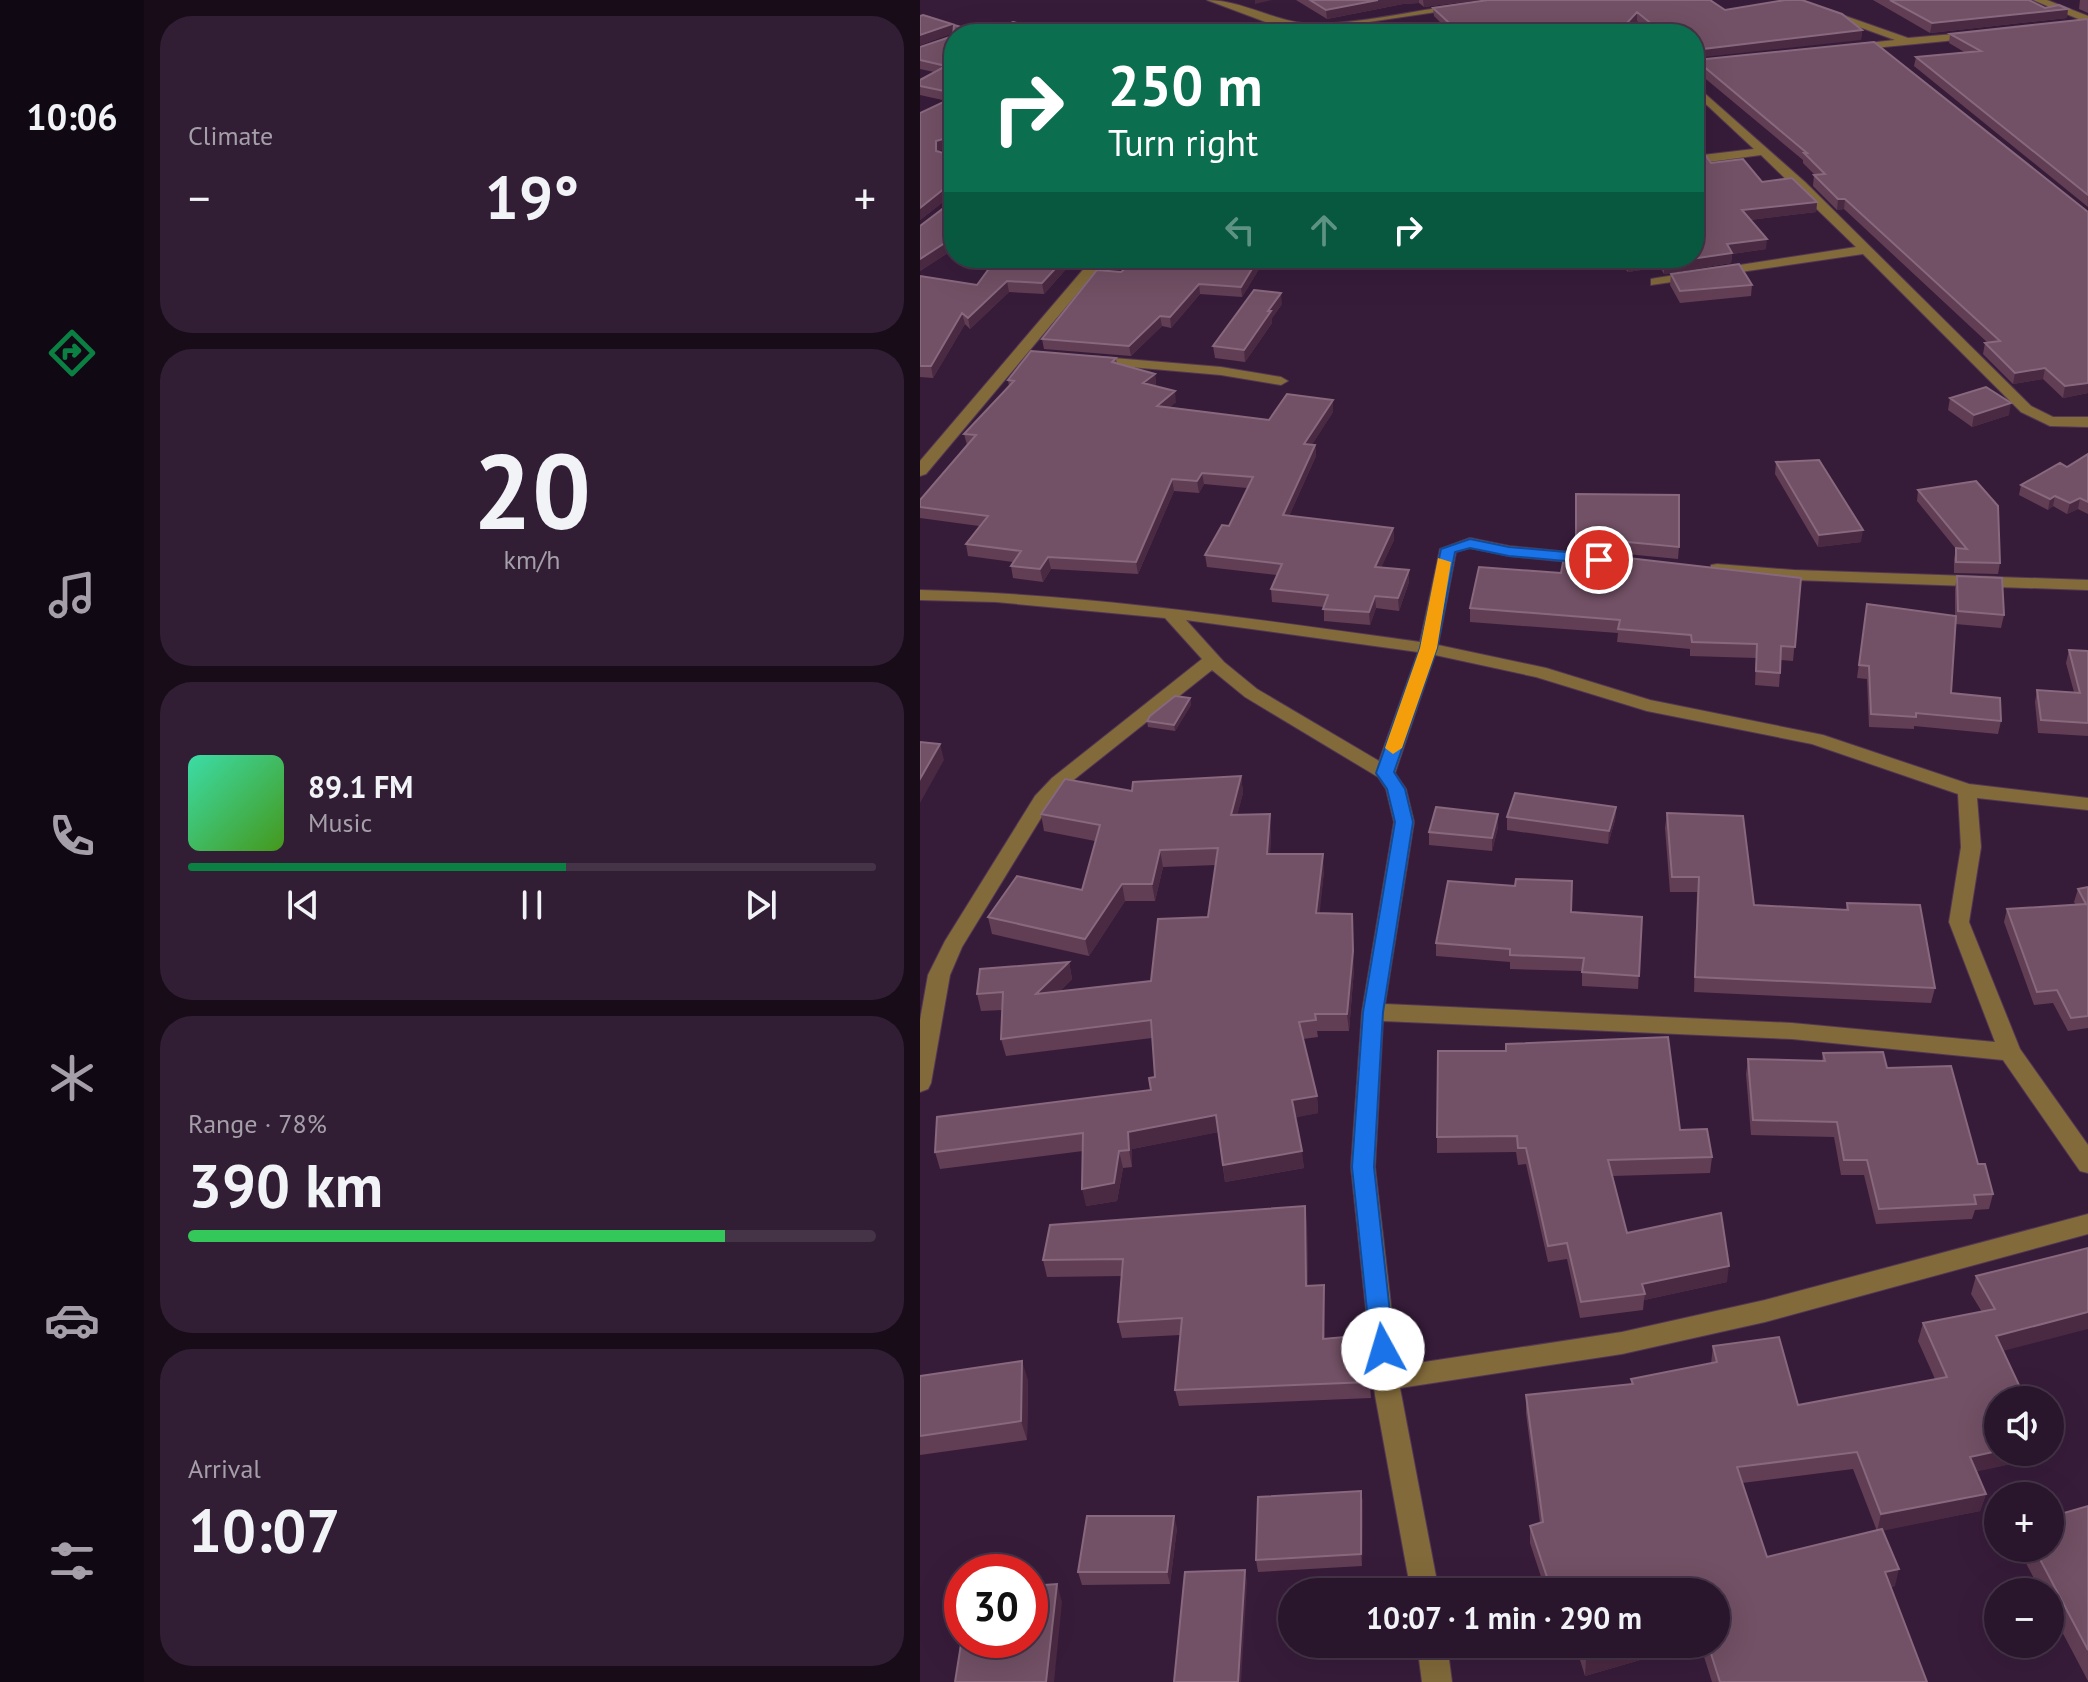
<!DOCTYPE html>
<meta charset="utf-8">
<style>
:root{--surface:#29152c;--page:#311e34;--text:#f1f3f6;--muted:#a59fa9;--line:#453448;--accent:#0b8043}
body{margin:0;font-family:"PT Sans",sans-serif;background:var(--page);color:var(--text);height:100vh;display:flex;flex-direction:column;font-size:30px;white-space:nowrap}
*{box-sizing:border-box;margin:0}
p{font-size:26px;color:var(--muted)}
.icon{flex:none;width:44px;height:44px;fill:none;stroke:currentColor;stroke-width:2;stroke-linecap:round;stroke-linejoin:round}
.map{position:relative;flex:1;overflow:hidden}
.sheet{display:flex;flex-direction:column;gap:16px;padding:16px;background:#170c18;width:776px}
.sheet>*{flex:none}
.top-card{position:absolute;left:24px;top:24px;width:760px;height:244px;border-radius:32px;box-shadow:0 8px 32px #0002,0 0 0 2px var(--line);background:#0b6e4f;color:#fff;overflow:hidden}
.tools{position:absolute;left:1064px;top:1386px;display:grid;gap:16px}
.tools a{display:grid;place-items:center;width:80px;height:80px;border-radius:50%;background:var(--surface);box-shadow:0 8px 32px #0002,0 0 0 2px var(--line);font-size:40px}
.speed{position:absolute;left:24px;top:1554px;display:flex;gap:16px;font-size:40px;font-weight:700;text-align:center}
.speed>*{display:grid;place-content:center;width:104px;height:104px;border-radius:50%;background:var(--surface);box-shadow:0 8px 32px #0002,0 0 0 2px var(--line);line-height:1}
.speed .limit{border:12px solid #d22;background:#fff;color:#111}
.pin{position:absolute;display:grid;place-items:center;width:68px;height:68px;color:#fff;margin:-34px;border:4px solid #fff;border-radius:50%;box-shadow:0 2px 8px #0007}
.me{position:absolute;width:88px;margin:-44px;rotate:354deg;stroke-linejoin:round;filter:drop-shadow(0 0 6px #0008)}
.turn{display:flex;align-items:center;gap:28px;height:168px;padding:0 32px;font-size:36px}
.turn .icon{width:104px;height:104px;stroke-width:2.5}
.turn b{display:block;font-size:56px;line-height:68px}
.lanes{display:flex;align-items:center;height:76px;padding:0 32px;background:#0003;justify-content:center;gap:40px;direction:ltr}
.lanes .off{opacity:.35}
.big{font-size:60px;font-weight:700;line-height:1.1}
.sheet .card{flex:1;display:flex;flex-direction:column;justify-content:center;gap:12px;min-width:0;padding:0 28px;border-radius:32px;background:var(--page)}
.sheet .dial{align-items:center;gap:0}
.dial b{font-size:104px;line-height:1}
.song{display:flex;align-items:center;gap:24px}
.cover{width:96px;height:96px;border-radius:12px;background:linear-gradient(135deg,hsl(160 70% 55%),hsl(100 70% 35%))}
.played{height:8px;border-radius:4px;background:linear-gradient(90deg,var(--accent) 55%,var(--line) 55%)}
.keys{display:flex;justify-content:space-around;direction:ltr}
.heat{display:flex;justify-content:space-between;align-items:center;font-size:44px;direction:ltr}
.charge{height:12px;border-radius:6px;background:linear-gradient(90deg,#34c759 78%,var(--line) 0)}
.trip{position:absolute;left:358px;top:1578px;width:452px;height:80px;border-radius:40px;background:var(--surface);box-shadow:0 8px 32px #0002,0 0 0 2px var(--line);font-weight:700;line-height:80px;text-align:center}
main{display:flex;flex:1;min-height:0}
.tab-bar{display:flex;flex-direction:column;width:144px;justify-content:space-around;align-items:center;background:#100812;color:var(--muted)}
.tab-bar .icon{width:56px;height:56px}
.tab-bar .current{color:var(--accent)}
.tab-bar b{font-size:36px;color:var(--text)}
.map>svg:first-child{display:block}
</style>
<main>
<nav class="tab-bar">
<b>10:06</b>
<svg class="icon current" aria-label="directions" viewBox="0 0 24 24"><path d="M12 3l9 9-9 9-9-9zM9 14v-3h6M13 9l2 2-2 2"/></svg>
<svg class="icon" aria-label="music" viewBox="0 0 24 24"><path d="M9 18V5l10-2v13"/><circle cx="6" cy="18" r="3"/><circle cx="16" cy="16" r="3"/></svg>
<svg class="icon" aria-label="phone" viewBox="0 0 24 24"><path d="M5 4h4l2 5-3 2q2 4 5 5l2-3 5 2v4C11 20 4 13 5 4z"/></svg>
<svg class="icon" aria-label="climate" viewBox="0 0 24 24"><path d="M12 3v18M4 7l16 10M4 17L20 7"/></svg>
<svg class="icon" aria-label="car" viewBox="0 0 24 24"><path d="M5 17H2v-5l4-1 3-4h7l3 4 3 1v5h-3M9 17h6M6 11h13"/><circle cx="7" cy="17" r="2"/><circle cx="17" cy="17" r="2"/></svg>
<svg class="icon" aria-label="filters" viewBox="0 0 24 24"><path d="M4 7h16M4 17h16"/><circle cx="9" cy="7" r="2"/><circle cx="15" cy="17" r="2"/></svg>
</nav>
<section class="sheet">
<div class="card"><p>Climate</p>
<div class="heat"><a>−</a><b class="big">19°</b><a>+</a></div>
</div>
<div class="card dial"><b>20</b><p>km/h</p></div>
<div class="card">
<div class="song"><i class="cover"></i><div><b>89.1 FM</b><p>Music</p></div></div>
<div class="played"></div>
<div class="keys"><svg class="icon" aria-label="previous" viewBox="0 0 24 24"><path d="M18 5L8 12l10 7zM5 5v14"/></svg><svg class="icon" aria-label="pause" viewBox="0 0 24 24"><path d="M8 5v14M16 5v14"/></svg><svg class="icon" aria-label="next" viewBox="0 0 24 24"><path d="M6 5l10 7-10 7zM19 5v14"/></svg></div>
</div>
<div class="card"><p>Range · 78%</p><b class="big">390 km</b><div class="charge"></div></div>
<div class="card"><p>Arrival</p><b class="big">10:07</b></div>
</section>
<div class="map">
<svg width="1168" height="1682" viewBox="0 0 1168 1682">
<rect width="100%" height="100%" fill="#371c3a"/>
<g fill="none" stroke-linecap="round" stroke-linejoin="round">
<g stroke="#523855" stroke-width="2">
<path id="minor" d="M287,0c37,0 70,24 109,24 46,-1 96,-13 142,-19l5,3 -148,22 -44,-6z
M865,0h15l108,38 69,-6 5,3 -5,3 -124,12 -4,-1v-4l46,-5z
M1113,0h14l41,16v7z
M774,84l111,98 226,224 22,11h35v10l-38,-1 -29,-14 -158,-158 -212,31v-6l5,-1 200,-31 -95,-92 -67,9v-8l60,-7 -60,-56z
M173,258h14l-181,216 -6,2v-15z
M170,356l131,11 60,10 7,4 -7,4 -60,-10 -136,-12 -2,-3z
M550,538l39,8 80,8 8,5 -8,5 -80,-8 -39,-8 -14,4 -18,93 108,23 104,32 173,35 146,49 119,14v12l-111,-12 4,49 -12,75 51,127 68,96v28l-8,-2 -77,-111 -211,-21 -409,-18 -8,146 23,199 224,-34 143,-32 323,-86v20l-323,88 -143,32 -222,34 39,204h-28l-36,-197 -24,-228 11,-155 32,-190 -8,-33 -8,-12 -133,-80 -33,-27 -146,116 -17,19 -87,142 -12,28 -19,108 -3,6 -8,3v-72l8,-45 17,-34 90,-145 17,-18 150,-119 -37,-41 -169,-16 -76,-2v-10c168,4 334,29 500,52l20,-93zM266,620l232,32 -39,109 -122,-72 -33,-27zM515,655l101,22 111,34 165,33 146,50 3,53 -12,75 46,120 -203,-19 -407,-19 29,-182 -8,-33 -11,-16z
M797,564l77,6 294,10v10l-294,-10 -83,-7v-8z
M497,1644h30l5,38h-30z"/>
</g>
<use href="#minor" fill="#826a3a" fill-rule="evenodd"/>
</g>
<path fill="#613e54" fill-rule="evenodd" d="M376,0h182l-54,7 -5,-4 -16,1 -76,15z
M953,0h156l38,18 -137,15z
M1160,0h8v13l-9,-4z
M513,8l292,2 137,20 -1,10 -167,-6h-42l-15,-13 -8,8 3,5h-180l-18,-18z
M3,15l29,9 2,8v-7l32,9h-32v215l-34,22v-45l34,-26v-5h-2l-32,25v-107l27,-12 -27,-6v-15l14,-8 -14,-3v-22l33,-11v-3l-33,12v-29zM25,149l9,4v3l-16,-5z
M1168,19v188l-174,-141 2,-9 50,-4 -17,-10 1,-9z
M954,42l214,351 -25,5 -20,-19 -30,5 -30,-30 2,-11h3l-144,-134 -7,1 -24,-24 1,-11h1l-12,-12v-3l-108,-90 1,-10z
M791,163l106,39 -1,10 -66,8 16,29 -34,5 -1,9 -67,11 -4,-7 -32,5 -14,-14h80z
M156,258l-32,36 -35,-2 -39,37 -5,-5 -32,54 -13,-1v-101l57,9 47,-24z
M338,259l1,10 -17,28 -42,-3 -29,34 -9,-2 -31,30 -87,-7 -2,-10 79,-67z
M751,274l81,11 -1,11 -71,7 -10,-18z
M362,304l-10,14v5l-27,39 -30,-4 -2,-12z
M196,358l1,6 38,10 1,12 20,16 -6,5 99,13 64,-8 -21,32 3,1 1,11 -27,60 104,12 1,12 -13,27 28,15 -10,29 -23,-3 -6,17 -46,-4v-14l-52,-5 -1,-13 6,-14 -70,-8 -2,-12 24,-29 18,-38 -43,-4 -5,9 -25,-2 -36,83 -87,-5 -8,13 -30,-4 -2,-12 2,-4 -45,-6 -2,-12 13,-18 -59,-8v-18l47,-55 -3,-11 45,-48 -1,-6z
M1030,398l59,17 -37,12 -24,-17z
M1168,454v60l-10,-5 -11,5 -14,-8 -5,4 -29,-15 2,-10 46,-18z
M856,462l85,80 -43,5 -43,-73z
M998,490l82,73 -2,11 -44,-1v-14l2,-10 -39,-48z
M656,494l103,53 -1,12 -103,-10z
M641,573l240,5 -8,83 -12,-1 -2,27 -24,-2 1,-27 -66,-2v-7l-73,-7 1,-9 -148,-11v-14z
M1037,576l47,39 -3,13 -46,-4 -4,69 50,28 -3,13 -84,-8v3l-45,-2 -2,-48 -10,-1 10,-74 88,12v-27z
M1149,650l19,1v85l-50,-3 -3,-31 2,-12 37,2 -8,-29z
M270,698l1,7 -16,26 -27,-4 -1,-6z
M321,776l2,17 -6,22 34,16 -1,23 54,17 -5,42 35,56 -5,62h-32l1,6 -15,2 14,57 1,17 -23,4 9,51 -79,14 -7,-50 -86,17v18l-9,1 -6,33 -31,5 -3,-55 -143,18 -5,-17 216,-62 4,-13 -3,-39 -146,18 -5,-17 1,-29 -21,1 -4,-17 92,-32 3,17 -12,12 91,-10 57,-64 8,-52 -53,2 -8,34h-30l-36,55 -97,-22 -4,-17 94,-27 13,-49 -51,-10 -3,-17 91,-23z
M696,807l-1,13 -7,24 -101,-14v-13z
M747,813l87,92 92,5 1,-7 88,85 -4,15 -237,-11 3,-100h-27l-5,-64z
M578,827l-6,24 -63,-6v-13z
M1168,887v141l-20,3 -15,-28 -19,2 -30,-83 3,-13 69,-4 -2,-3 4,-13z
M651,912l71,5 -4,72 -56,-3v-15l-72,-2v-7l-74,-6v-13z
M586,1044l174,86 32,27 -2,16 -97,3 14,57 100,49 -83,18 -1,10 -63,8 -13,-59 -19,3 -22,-98 -8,1 -2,-13 -79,1v-16l69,-86z
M903,1053l64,15 91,96 15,30 -4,15 -14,1 -3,9 -96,5 -12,-49h-23l-7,-38 -83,-2 -5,-61 2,-15 74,2z
M387,1223l1,63 17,16v37l41,-4 5,63 -192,8 -4,-16 5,-55 -58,3 -4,-16 4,-46 -75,1 -4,-17z
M1168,1248l-85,103 37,107 -64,13 10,23 -6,17 -97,19 12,56 -5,1 37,95h-215l-12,-38h16v-52h-170l-16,-49v-17l10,-3 -14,-110v-18l105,-11v-5l80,-15 2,-18 85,59 137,-26 -17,-38 5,-18 59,-11 -11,-18 5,-18zM933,1469l24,62 -110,26 -25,-74z
M0,1376l108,4 -1,60 -107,15z
M441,1491l2,13 -1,62 -104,6 -2,-12z
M1168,1506v175l-38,-72v-17h-9l-23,-44h32z
M257,1528l-7,56 -88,1 -4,-13z
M655,1644h120l-110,32z"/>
<path fill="#4a2942" d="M335,0h17l-17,4z
M458,0h41v3l-16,1 -76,15 -1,-9z
M503,0h55l-54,7z
M1148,9l-1,9 -137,15 2,-10z
M717,12v9l-13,13 1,-9z
M32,24l2,9 -34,12v-10z
M942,30l-1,10 -167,18v-9z
M774,113h6l-1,9 -5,1z
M23,139l2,10 -9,2v-10z
M777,143l-1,10 -2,1v-9z
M30,184l2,11 -32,25v-12z
M918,199h7l-1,10 -7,1z
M897,202l-1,10 -75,9 1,-11z
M34,237v12l-34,22v-12z
M847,239l-1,10 -34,5 -1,9 -67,11v-11l63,-19z
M145,258h11l-32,36 -2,-11z
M729,258h11v9l-32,5v-10z
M338,259l1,10 -17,28 -1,-10z
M87,281l2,11 -39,37 -2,-11z
M279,284l1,10 -29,34 -1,-11z
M361,293l1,11 -10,14v5l-27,39 -1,-12z
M42,313l3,11 -32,54 -2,-12z
M240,316l2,10 -31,30 -2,-10z
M1125,368l-2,11 -30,5 2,-11z
M235,374l1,12 -13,-3z
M1168,383v10l-25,5 2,-12z
M255,391l1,11 -17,15 -2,-11z
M413,400v12l-28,44 -1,-12z
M1091,403l-2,12 -37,12 2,-12z
M395,445l1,11 -32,71 -1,-12z
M282,473l2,11 -5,9 -2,-12z
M252,479l2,12 -36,83 -2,-12z
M1135,496l-2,10 -5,4 2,-11z
M1160,498l-2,11 -11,5 3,-11z
M473,528l1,12 -18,39 -1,-12z
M943,530l-2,12 -43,5 1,-12z
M128,557l3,12 -8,13 -3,-13z
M489,570v12l-10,29 -1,-13z
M455,596l1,12 -6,17 -1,-13z
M270,698l1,7 -16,26 -1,-6z
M20,744l4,16 -24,43v-24z
M321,776l2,17 -10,39 -2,-17z
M696,807l-1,13 -7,24 1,-13z
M350,814l1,17 -2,40 -2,-17z
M578,814v13l-6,24v-13z
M240,850l3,17 -8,34 -3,-17z
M403,854l1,17 -6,59 -2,-17z
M202,884l3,17 -36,55 -4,-17z
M432,914l2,55 -5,62 -2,-17z
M149,962l3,17 -32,32 -4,-17z
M397,1096l1,17 -24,5 -2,-18z
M296,1115l3,17 -87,17v18l-3,-17 -1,-18z
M199,1151l4,17 -6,33 -31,5 -4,-17z
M382,1151l2,17 -79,14 -2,-17z
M385,1206l2,17 1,79 -2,-16z
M809,1266l-2,16 -83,18 1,-6 -3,-10z
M404,1285l1,17 -1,53 -1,-16z
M1168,1312v17l-97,25 5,-18z
M102,1361l6,19 -1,60 -6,-19z
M1078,1451v1h44l-2,6 -75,16 5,-17z
M441,1491l2,13 -1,62 -1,-12z
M1066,1494l-6,17 -103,21 4,-18z
M254,1516l3,12 -7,56 -3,-12z
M979,1569l-4,17 -15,3 5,-17z
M325,1570l2,12 -6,100h-3z
M137,1584l5,18 -8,80h-8z
M720,1644h55l-110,32 1,-17z"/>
<path fill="#725065" stroke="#87687d" stroke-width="2" d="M390,0h68l-52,10z
M568,0h222l15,10 60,-10h17l40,14 20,16 -168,20v-16h-30l-27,-22 -12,13 7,9h-171l-28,-26z
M970,0h139l16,8 14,-3 9,4 -136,14z
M3,15l29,9 -32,11v-19z
M1168,19v176l-172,-138 65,-6 -31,-17z
M93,22l39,9 -6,3h-59z
M34,25l32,9h-32v59l-34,-7v-6l26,-14 -26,-6v-13l33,-11z
M954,42l214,170v171l-23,3 -20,-18 -30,5 -30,-30 15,-2 -155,-142h-7l-24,-24 11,-1 -21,-21h3l-111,-93z
M34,97v47l-11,-5 -7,2v10l18,5v-3v32l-4,-1 -30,24v-95z
M774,106l6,7h-6z
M774,156h12l5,7 32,-4 19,23 30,-4 25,24 -75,8 25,29 -40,5 5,9 -68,10 -3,-5h33z
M34,193v44l-34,22v-33l34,-26z
M106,258h39l-23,25 -35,-2 -39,37 -6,-5 -31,53h-11v-90l57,9 19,-26 28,2z
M218,258h104l16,1 -17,28 -42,-3 -29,33 -10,-1 -31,30 -87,-7 55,-69 24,2z
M705,258h24l-21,4z
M819,264l13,21 -72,6 -9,-17z
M334,290l27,3 -13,18h3l-27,39 -31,-4z
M111,351l85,7 -4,4 43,12 -12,9 32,8 -18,15 112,14 18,-26 46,6 -29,44 11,1 -32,70 110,13 -18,39 34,3 -11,28 -23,-2 -6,16 -46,-3 5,-14 -57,-6 11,-25 -77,-9 17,-30 7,1 24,-49 -51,-4 -5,8 -25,-2 -36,83 -88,-5 -8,12 -29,-3 10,-15 -55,-7 22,-28 -68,-9v-7l56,-65 -12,-1 50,-53 -6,-1z
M1066,387l25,16 -37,12 -24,-17z
M1168,454v48l-8,-4 -10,5 -15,-7 -5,3 -29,-14 39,-22 7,4z
M899,460l44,70 -44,5 -43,-73z
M1056,481l22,25 2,57 -44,-1v-14l11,1 -49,-59z
M656,494l103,1v52l-103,-10z
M656,552l225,26 -6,69 -14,-1 -1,27 -24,-2 1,-27 -65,-2 -1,-7 -73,-6 2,-9 -150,-12 9,-41 82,6 3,-16 12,1z
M1037,576l45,2 2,37 -46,-4z
M947,604l89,12 -5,77 49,5 1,23 -85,-8v4l-45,-3 -2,-48 -10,-1z
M1149,650l19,1v72l-47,-3 -4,-30 43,3z
M255,696l15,2 -16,27 -27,-4 3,-5z
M0,742l20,2 -20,35z
M321,776l-10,39 39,-1 -3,40h56l-7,59 36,1 1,37 -6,63h-32l1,6 -17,2 18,74 -25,4 10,51 -79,14 -7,-50 -88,17 1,18 -10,1 -5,32 -32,6 1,-56 -148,19 2,-35 214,-27 -2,-12 6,-1 -4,-57 -150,19 2,-47 -26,2 3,-25 89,-7 -33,32 115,-13 7,-62 50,-2 10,-69 -58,2 -8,34h-30l-37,55 -97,-22 29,-41 65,14 18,-65 -59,-11 24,-35 67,12 1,-9z
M595,793l101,14 -7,24 -102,-14z
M516,807l62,7 -6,24 -63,-6z
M747,813l76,3 11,89 94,5 -1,-7 73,2 15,83 -240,-11 4,-100h-27z
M596,879l56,2 -1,31 71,5 -3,59 -57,-4 2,-14 -74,-3v-6l-74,-6 12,-62 67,5z
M1168,887v129l-17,2 -14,-28 -20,2 -30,-83 79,-5 -8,-15z
M748,1037l12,93 27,-1 5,28 -104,3 19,73 94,-20 8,53 -87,18 3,10 -64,8 -14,-59 -19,3 -22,-98h-8l-1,-12 -80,1 1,-86h68v-7z
M963,1052l4,16 64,-2 27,98h7l8,30 -19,1 2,9 -97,5 -12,-49h-23l-7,-38 -84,-2 -5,-61 77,2 -2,-8z
M385,1206l1,80 18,-1 -1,54 43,-4 3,47 -194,8 7,-72 -64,4 5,-63 -80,1 7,-35z
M1168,1248v64l-92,24 30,64h-28v51l-28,6 16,37 -105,20 -24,-62 -120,15 30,90 115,-28 17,40 -14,3 42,110h-207l-12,-38h8v-52h-152v-1l-12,1 -22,-66 13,-4 -17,-127 107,-11 -2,-5 86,-17 -4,-16 66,-9 19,68 149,-28 -24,-54 72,-14 -19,-33z
M102,1361l-1,60 -101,15v-60z
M441,1491v63l-105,6 2,-63z
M1168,1506v144l-54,-102h16v-31z
M167,1516h87l-7,56h-89z
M325,1570l-7,112h-64l11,-110z
M137,1584l-11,98h-91l7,-44v2h68v-54z
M661,1644h59l-54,15z"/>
<path fill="#1a73e8" stroke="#114b97" stroke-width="2" d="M550,539l39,8 90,8 8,5 -8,4 -90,-8 -39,-8 -15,4 -18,96 -43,124 11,17 8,33 -30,190 -9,155 20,182 -3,7 -8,3 -9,-3 -3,-7 -19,-182 11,-155 32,-190 -8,-33 -11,-16 44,-125 21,-99z"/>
<path fill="#f59e0b" d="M518,558l13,4 -14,86 -35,100 -9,6 -8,-6 35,-100z"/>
</svg>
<div class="tools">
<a><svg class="icon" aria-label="sound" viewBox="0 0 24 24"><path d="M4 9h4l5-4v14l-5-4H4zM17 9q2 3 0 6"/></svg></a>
<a>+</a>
<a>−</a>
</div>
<div class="speed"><div class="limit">30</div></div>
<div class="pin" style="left:679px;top:560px;background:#d93025"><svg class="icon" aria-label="arrive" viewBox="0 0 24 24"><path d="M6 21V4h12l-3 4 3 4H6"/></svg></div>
<svg class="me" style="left:463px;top:1349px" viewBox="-20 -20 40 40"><circle r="19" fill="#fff"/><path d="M0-13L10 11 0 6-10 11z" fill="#1a73e8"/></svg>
<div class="trip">10:07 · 1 min · 290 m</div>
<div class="top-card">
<div class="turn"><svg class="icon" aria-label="right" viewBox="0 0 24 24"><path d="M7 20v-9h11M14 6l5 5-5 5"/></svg><div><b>250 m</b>Turn right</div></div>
<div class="lanes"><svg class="icon off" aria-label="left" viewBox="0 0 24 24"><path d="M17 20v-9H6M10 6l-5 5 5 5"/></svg><svg class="icon off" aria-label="ahead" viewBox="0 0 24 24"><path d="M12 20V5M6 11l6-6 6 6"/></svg><svg class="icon" aria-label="right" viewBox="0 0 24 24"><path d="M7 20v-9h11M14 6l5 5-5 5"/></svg></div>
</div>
</div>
</main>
